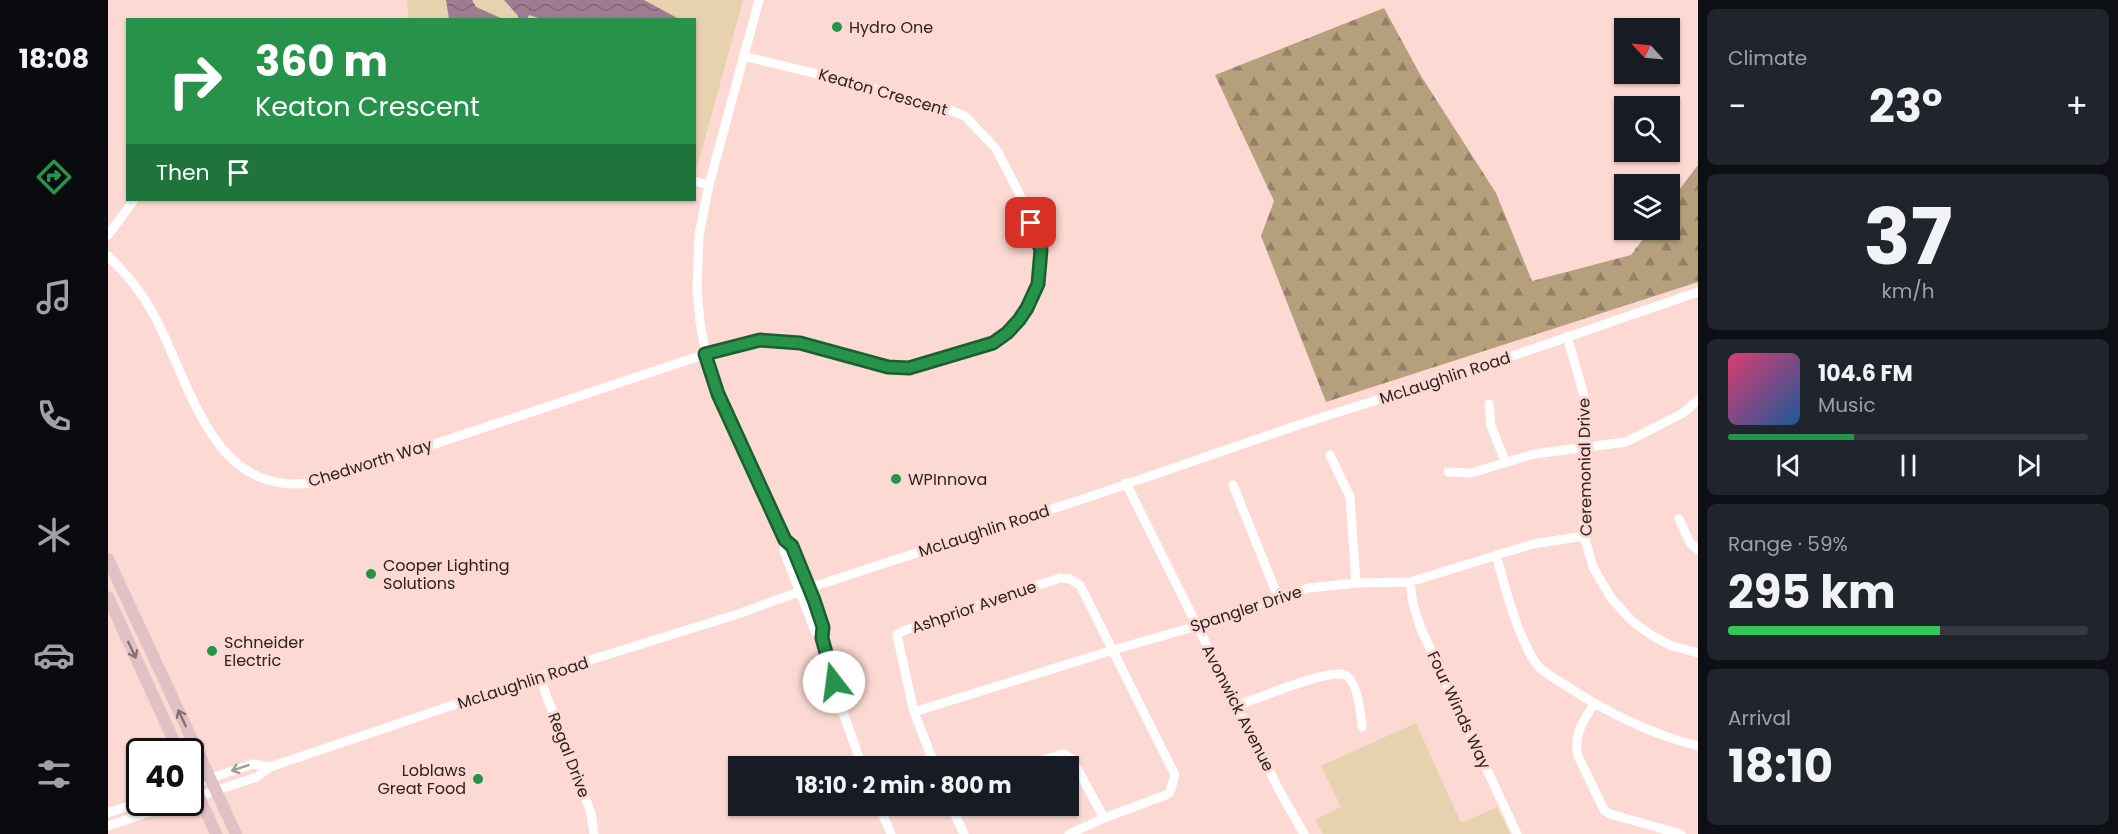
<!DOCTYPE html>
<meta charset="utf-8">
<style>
:root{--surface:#171b24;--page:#20242c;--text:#f1f3f6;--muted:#9ea1a6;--line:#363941;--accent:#26924a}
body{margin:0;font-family:Poppins,sans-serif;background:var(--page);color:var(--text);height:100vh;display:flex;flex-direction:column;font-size:22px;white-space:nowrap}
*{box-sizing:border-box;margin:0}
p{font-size:20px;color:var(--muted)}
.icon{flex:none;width:33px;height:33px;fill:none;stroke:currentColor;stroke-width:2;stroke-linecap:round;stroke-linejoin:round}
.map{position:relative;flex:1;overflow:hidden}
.details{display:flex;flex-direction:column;gap:9px;padding:9px;background:#0d0f14;width:420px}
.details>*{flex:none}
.banner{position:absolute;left:18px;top:18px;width:570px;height:183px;border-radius:0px;box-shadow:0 2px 4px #0004;background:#26924a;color:#fff;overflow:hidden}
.needle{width:39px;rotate:296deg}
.tools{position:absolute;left:1506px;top:18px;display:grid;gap:12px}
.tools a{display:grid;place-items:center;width:66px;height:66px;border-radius:0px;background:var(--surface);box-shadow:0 2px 4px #0004;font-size:30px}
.speed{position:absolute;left:18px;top:738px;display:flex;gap:12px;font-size:30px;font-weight:700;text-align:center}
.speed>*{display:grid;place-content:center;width:78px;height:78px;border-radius:50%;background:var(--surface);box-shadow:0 2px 4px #0004;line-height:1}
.speed .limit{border:3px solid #111;border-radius:9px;background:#fff;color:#111}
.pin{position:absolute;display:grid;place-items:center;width:51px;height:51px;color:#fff;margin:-26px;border-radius:12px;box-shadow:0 3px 9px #0006}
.me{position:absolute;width:66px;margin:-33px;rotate:345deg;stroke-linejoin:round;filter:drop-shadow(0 0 4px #0008)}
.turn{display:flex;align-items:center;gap:21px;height:126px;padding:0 30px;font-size:27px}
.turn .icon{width:78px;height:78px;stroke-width:2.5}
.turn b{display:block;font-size:42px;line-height:51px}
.then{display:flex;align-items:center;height:57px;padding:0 30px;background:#0003;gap:12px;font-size:22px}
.big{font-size:45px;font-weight:700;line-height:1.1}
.details .card{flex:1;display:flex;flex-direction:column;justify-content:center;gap:9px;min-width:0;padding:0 21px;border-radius:9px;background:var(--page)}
.details .dial{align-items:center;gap:0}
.dial b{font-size:78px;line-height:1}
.song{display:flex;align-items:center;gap:18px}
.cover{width:72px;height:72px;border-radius:9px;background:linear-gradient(135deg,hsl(340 70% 55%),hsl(210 70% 35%))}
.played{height:6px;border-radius:3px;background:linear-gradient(90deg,var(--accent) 35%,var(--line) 35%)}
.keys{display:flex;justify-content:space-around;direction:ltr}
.heat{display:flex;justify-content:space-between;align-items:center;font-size:33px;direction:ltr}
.charge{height:9px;border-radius:4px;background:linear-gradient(90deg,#34c759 59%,var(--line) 0)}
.trip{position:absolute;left:620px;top:756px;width:351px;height:60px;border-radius:0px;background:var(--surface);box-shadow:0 2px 4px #0004;font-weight:700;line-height:60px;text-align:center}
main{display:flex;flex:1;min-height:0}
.dock{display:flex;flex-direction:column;width:108px;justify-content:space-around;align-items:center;background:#090b0e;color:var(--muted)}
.dock .icon{width:42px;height:42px}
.dock .selected{color:var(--accent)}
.dock b{font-size:27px;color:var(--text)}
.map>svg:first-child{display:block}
</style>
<main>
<nav class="dock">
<b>18:08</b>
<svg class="icon selected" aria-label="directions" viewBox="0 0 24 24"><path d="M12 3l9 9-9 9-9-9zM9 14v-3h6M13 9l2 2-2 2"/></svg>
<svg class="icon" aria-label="music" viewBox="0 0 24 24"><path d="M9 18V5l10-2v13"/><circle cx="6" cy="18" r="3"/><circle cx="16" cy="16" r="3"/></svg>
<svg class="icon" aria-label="phone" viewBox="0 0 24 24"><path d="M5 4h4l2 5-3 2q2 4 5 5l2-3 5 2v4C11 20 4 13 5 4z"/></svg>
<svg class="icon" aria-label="climate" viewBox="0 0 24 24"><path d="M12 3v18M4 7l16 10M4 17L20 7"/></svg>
<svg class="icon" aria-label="car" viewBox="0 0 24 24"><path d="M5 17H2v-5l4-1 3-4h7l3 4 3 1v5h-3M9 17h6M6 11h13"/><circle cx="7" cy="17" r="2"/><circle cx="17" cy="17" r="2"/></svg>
<svg class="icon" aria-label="filters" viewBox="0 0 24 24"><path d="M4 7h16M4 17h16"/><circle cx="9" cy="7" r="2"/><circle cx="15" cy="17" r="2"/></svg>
</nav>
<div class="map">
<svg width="1590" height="834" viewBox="0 0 1590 834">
<defs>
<pattern id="forest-firs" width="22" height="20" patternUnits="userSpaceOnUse" patternTransform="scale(1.5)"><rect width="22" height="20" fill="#b69f7c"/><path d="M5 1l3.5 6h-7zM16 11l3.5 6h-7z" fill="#948165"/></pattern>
<pattern id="water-waves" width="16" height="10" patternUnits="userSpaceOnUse" patternTransform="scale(1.5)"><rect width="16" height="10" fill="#a07b92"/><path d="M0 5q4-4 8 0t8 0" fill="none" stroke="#836477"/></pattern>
</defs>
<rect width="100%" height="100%" fill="#fcdad3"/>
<path fill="url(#forest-firs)" d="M1276,8l37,68 75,117 36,88 99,-26 19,-25h20v-28l28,-37v117l-372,120 -65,-166 13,-35 -59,-126z"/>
<path fill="#e8d1ae" d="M299,0h336l-43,157 -5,14 -1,-151 -285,-1z
M1308,723l45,100 36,-16 13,27h-187l-8,-14 26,-13 -20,-41z"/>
<path fill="url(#water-waves)" d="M338,0h26l4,7 27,12h-54z
M396,0h140l35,19 -135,1 -15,-5 -2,4h-9v-3z"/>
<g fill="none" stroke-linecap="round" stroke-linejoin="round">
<path stroke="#fff" stroke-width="9" d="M651,0l-50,185 -10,50 -2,54 3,33 8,45 10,27 67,146 7,6 22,54 9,27 -1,11 18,66 22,62
M586,181l15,4
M0,235l26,-35
M0,256c19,18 35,38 47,61 39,74 58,187 168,164l392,-130 45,-11 40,3 88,24h28l77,-24 14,-10 20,-25 11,-24 3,-23v-11l-3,-10 -20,-49 -22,-42 -31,-33 -18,-7 -92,-26 -112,-27
M1459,336l18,63 -1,137 9,31 18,31 20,22 20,15 21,11 26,7
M1381,404l2,22 14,35
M1222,455l20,42 6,86
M1340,472l23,1 63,-19 92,-12 57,-29 15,-13
M1018,483l152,305 26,46
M1125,485l45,112
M1571,519l11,24 8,7
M677,540l-1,11 31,80 7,7
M1388,555c10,35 19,73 37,104 7,12 21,19 32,26 41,27 85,49 133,61
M1302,582l3,22 8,25 96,205
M431,676l52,137 3,21
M1486,704c-11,17 -21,31 -16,52l26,54 6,4 71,20
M1129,706c19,-7 92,-38 108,-31 13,6 16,40 17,52
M806,712l199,-62 84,-24 81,-29 31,-9 47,-5 54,-1 123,-38 51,-8
M827,766l-21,-54 -17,-77 6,-4 157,-53 10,1 10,6 95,190 -5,17 -4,3 -62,23 -35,16
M915,766l40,-12 9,5 32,59
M82,785l63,-21 17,3
M82,799l67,-22 13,-10 269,-91 199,-62 80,-29 274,-89 212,-73 168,-53 226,-78
M771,806l12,28
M843,806l13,28
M0,813l32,-11
M0,826l72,-24"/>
<path stroke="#dfc1c6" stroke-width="12" d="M0,559l128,275
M0,597l71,155
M82,777l26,57"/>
</g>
<defs><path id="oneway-shaft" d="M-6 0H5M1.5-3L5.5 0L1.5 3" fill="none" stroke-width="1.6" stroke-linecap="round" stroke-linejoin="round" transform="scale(1.5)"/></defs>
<g stroke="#867172">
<use href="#oneway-shaft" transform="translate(24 650) rotate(65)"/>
<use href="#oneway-shaft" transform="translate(74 718) rotate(-115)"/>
</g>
<use stroke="#a19b9a" href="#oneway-shaft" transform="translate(132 768) rotate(161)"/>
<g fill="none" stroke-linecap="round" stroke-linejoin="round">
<g stroke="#195f30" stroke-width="15">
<path id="route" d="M726,682l-12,-44 1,-11 -9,-27 -22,-54 -7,-6 -67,-146 -13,-40 55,-14 40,3 88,24 21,1 84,-25 14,-10 12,-13 8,-12 11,-24 3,-34 -10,-27"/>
</g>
<use href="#route" stroke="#26924a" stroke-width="10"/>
</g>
<g fill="#26924a" stroke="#fcdad3" stroke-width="2">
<circle cx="729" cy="27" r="6"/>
<circle cx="788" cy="479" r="6"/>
<circle cx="263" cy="574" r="6"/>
<circle cx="104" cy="651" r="6"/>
<circle cx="370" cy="779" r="6"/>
</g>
<g text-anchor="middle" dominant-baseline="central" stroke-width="6" stroke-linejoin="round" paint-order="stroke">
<g font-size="16" fill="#2e211f" stroke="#fcdad3" text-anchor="start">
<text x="741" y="27">Hydro One</text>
<text x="800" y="479">WPInnova</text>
<text x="275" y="565">Cooper Lighting<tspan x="275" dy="18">Solutions</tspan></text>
<text x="116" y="642">Schneider<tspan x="116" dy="18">Electric</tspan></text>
<text x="358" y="770" text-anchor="end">Loblaws<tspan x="358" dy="18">Great Food</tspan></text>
</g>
<g font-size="16" fill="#2e211f" stroke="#fcdad3">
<text transform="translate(775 92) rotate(16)">Keaton Crescent</text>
<text transform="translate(1337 378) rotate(-18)">McLaughlin Road</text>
<text transform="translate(262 463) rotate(-17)">Chedworth Way</text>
<text transform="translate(1477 467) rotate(-91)">Ceremonial Drive</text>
<text transform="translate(876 531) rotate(-18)">McLaughlin Road</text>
<text transform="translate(866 607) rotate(-19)">Ashprior Avenue</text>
<text transform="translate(1138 609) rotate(-18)">Spangler Drive</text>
<text transform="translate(415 683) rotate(-18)">McLaughlin Road</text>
<text transform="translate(1130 708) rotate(63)">Avonwick Avenue</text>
<text transform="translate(1351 710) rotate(65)">Four Winds Way</text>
<text transform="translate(461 755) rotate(69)">Regal Drive</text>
</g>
</g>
</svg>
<div class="tools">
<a><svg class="needle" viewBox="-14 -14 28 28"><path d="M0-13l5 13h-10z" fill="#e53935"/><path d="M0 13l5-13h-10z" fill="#9ea1a6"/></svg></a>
<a><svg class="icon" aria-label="search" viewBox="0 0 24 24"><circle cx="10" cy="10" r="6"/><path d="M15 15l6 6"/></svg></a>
<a><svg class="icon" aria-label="layers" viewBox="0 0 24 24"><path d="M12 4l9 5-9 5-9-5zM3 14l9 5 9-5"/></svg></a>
</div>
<div class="speed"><div class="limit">40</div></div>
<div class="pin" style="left:923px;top:223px;background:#d93025"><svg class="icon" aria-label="arrive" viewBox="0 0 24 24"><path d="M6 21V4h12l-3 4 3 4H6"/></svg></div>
<svg class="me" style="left:726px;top:682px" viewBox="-20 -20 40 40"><circle r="19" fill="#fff"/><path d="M0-13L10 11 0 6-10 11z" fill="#26924a"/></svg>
<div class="trip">18:10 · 2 min · 800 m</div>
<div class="banner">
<div class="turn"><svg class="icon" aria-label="right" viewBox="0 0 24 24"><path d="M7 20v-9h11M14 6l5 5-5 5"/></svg><div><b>360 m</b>Keaton Crescent</div></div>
<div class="then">Then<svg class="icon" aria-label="arrive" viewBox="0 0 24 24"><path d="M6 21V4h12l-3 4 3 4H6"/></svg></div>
</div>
</div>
<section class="details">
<div class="card"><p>Climate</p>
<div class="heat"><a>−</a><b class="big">23°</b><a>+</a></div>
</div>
<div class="card dial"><b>37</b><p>km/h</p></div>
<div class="card">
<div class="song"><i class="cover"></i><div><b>104.6 FM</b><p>Music</p></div></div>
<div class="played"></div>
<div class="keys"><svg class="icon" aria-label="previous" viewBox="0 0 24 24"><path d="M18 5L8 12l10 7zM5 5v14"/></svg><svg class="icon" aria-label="pause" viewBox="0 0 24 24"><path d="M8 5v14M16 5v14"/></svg><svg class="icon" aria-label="next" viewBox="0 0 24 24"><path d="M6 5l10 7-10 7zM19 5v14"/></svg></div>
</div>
<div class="card"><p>Range · 59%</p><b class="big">295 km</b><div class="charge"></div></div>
<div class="card"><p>Arrival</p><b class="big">18:10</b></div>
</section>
</main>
